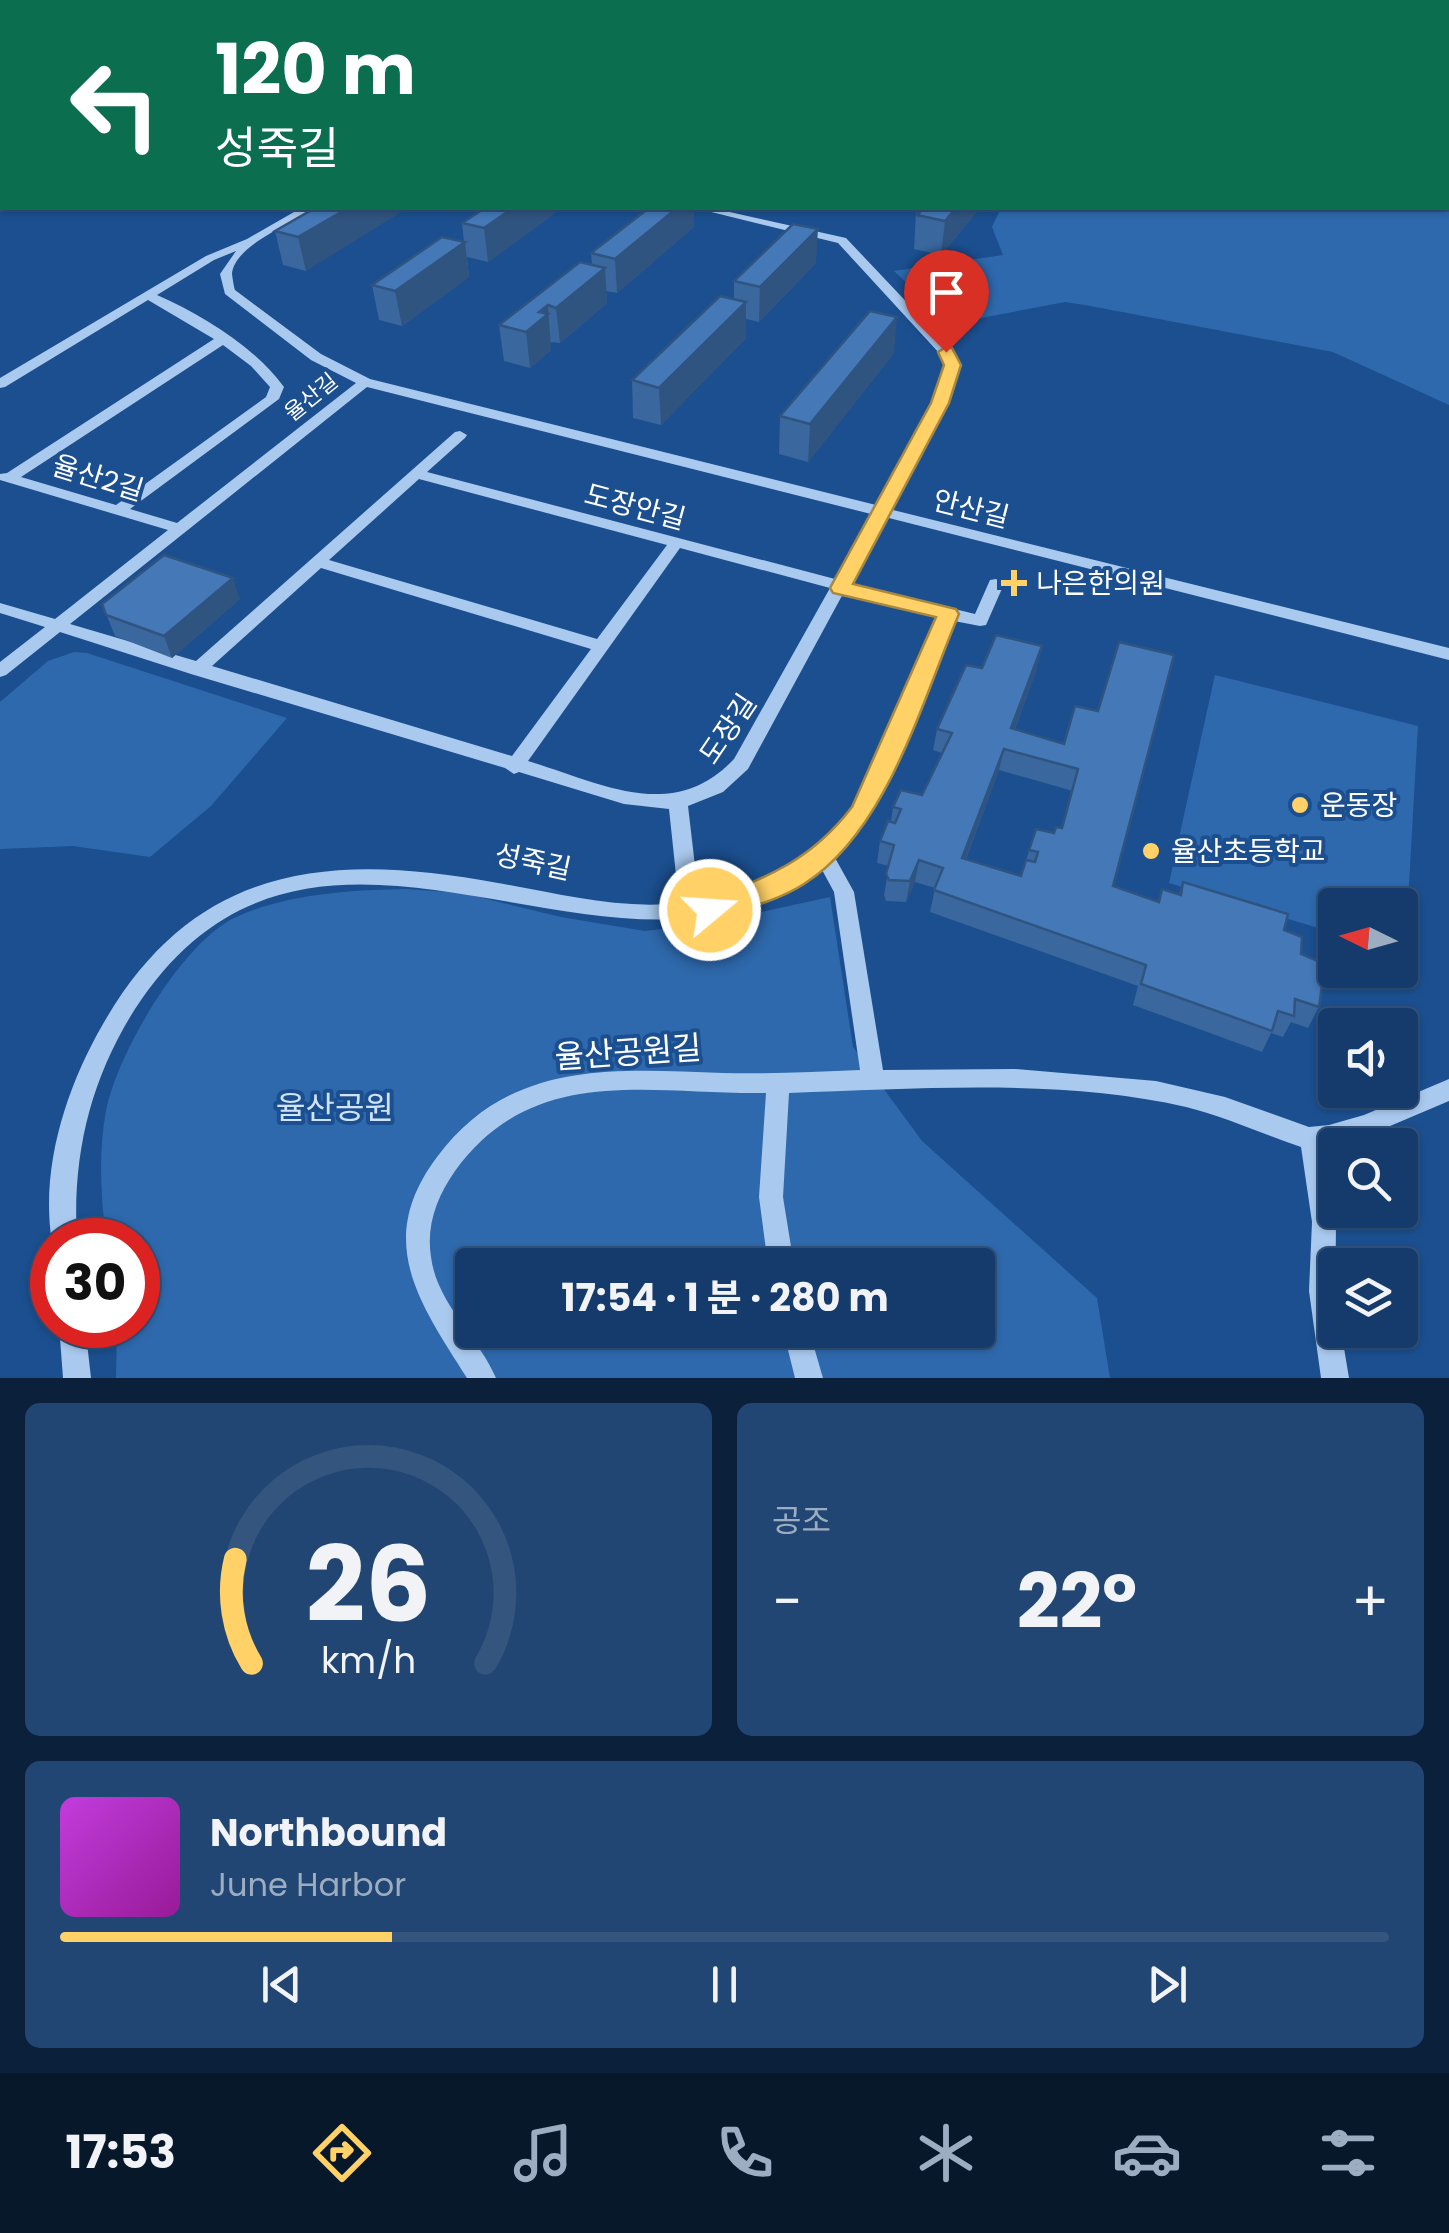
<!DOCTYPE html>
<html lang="ko">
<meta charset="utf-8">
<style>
:root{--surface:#143b6b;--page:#214673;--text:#f1f3f6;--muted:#9dadc1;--line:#33557e;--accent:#ffd166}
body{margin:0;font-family:Poppins,"Noto Sans KR",sans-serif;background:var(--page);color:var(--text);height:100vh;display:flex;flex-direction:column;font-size:38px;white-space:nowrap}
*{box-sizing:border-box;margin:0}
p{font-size:32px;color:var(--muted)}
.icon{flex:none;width:55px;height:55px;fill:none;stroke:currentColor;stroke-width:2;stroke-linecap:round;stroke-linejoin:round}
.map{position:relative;height:1378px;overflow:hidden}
.panel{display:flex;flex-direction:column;gap:25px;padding:25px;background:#0b203b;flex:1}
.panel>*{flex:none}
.guide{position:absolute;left:0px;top:0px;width:1450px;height:210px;box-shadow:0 2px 8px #0004,0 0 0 2px var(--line);background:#0b6e4f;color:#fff;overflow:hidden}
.needle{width:65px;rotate:275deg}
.fabs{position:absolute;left:1318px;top:888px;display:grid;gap:20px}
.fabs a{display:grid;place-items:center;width:100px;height:100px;border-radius:10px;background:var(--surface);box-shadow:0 2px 8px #0004,0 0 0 2px var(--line);font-size:50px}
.speed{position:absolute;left:30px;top:1218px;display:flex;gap:20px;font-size:50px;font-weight:700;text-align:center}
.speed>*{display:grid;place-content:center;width:130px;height:130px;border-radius:50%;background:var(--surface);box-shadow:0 2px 8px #0004,0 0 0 2px var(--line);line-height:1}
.speed .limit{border:15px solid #d22;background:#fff;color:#111}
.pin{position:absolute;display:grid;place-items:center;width:85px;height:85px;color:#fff;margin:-102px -42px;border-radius:50% 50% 50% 0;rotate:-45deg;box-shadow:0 0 10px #0007}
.pin .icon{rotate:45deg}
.me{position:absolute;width:110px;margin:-55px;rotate:72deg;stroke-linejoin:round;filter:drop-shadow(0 0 8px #0008)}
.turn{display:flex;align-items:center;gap:35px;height:210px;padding:0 50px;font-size:45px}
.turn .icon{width:130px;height:130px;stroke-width:2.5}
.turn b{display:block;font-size:70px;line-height:85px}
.big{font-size:75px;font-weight:700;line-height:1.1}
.panel .card{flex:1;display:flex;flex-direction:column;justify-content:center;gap:15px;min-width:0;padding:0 35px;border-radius:15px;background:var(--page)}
.panel .dial{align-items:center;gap:0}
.dial svg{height:260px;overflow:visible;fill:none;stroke:var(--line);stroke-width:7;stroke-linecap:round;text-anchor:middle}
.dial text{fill:var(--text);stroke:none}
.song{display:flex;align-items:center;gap:30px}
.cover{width:120px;height:120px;border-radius:15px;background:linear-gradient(135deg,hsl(290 70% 55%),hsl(300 70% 35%))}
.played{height:10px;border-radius:5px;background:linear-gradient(90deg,var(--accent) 25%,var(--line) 25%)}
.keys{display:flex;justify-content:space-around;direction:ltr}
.heat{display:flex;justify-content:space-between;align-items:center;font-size:55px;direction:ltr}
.panel .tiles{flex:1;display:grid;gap:25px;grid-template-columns:1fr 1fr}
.card:last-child{grid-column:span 2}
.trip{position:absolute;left:455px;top:1248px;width:540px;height:100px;border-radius:10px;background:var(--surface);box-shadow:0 2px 8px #0004,0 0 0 2px var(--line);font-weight:700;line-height:100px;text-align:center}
.menu{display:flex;height:160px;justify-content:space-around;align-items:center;background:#08182b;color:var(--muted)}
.menu .icon{width:70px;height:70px}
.menu .on{color:var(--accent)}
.menu b{font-size:45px;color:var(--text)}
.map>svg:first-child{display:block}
</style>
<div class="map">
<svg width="1449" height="1378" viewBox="0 0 1449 1378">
<rect width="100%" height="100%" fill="#1b4f8f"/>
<path fill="#2e69ad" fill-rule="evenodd" d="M1310,0h139v405l-116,-53 -248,-47 -20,-3 -115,22 -56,-53 109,-16 -11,-28 9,-19h447v-206z
M74,652l13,1 200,65 -76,88 -61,51 -77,-11 -73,3v-147l48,-41z
M1215,675l203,51 -13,228 -5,-1v-48h-65v28l-166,-50z
M406,889l56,4 99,24 84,14 65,-8 120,-26 23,150 69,94 175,157 13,80h-994l1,-53h21v-85h-32c-5,-43 -8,-86 0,-129 11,-57 75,-167 128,-193 51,-24 116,-28 172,-29zM472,1265h506v65h-506z"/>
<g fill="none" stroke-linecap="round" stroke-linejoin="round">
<path fill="#a9c9ee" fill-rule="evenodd" d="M301,208h12c-20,16 -77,36 -81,65 0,2 2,15 3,17l86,64 49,25 506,126 57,-102 13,-38 -6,-11 -102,-111 -143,-35h17l134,30 105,111 9,16 -13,38 -58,106 560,139v12l-564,-143 -36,66 126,31 15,-34 6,-1 8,5 -18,41 -6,1 -26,-5c-34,82 -61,167 -120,235l20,36 29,178 132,-1 141,12 69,16 84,30 20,-2 35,-10 85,-36v22l-66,28 -58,18 11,75 -1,108h6l8,48h-28l-12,-87 3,-69 -11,-75c-39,-13 -75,-30 -115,-40 -126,-29 -268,-18 -397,-14l-6,104 11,68h-26l-9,-68 7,-104c-116,2 -232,-31 -311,78 -18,26 -29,54 -24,86 6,47 47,79 65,121h-29c-48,-76 -93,-137 -30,-221 73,-98 177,-88 286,-84 46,1 91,-1 137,-3l-26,-178 -13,-24c-206,163 -505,-138 -686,141 -45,71 -63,147 -58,231h-25v3c-12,-75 14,-155 51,-219 92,-161 228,-172 395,-141 58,10 122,27 181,20l-10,-94 -45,-5 -105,-32 -5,2 -9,-6 -314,-94 -131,-42 -54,43 -6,2v-15l45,-35 -45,-14v-10l55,16 113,-89 -168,-50v-6l7,-1 207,-134 -66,-39 -143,87 -5,1v-10l206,-122 41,-17zM236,251l-16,23 5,20 86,66 45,23 -179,140 -47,-14 149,-110 5,-12c-30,-41 -82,-72 -127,-92l57,-35zM223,345l28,21 19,21 -4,10 -150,108 -95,-28zM367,387l504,127 -36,65 -408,-107 38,-34 2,-3 -7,-4 -5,1 -259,229 -126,-37zM419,479l248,66 -70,94 -268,-79zM680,548l150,40 -96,171c-61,65 -133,24 -206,2zM321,568l270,81 -79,107 -300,-90zM844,592l95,25c-52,123 -86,264 -240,283l-11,-94 35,-14 25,-23z
M59,1325h26l6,53h-28z
M783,1330h26l14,48h-28z"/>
<path stroke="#fff" stroke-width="4" stroke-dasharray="9 4" stroke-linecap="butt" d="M221,2l4,-2
M278,2l5,-2"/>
</g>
<path fill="#3a679d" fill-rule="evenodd" d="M315,208l-9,63 -23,-6 -8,-34z
M485,208h77l-74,54 -21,-5 2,20 -67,49 -23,-6 -7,-35 92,-43 -2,-19z
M794,208h36l-4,3 -32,-2z
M980,208l-39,47 -27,-6 2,-38z
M694,227l-77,66 -11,-2 1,12 -47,40 -10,-1 1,8 -21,18 -26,-7 -5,-36 93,-60 -1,-12z
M816,263l-57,59 -13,-3v19l-85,87 -28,-7 -1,-38 102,-81v-18z
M894,353l-86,109 -29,-8 1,-38z
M240,599l-68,59 -57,-22 -13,-32z
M982,668h55l-22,61 49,15 11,-38 38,180 45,15 4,-12 17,5 4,-12 101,48 17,24 18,53 -11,21 -17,-6 -8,15 -12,-4 -9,19 -129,-47 5,-19 -208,-74 5,-24 -20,-6 -9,20 -20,-1 -2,-6 5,-29 -12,-3 3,-22 11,-19 2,-15 29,-12 20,-42 -9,-3 4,-21zM999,770l74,21 -11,37 -8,5 -18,-4 -15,47 -55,-17z"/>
<path fill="#305480" d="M729,0h20v2h-24z
M348,208h60l-102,63 -8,-34z
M513,208h49l-74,54 -4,-34z
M677,208h17v19l-77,66 -2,-34z
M956,208h24l-39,47 4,-34z
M818,229l-2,34 -57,59 1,-35z
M465,242l4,35 -67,49 -7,-35z
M605,268l2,35 -47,40 -4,-35z
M746,302v36l-85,87 -2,-37z
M548,305l3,45 -21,18 -4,-36 13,-20z
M897,317l-3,36 -86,109 2,-38z
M233,578l7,21 -68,59 -8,-22z
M1042,646l-5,22 -30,82 4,-22z
M1004,749l-5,21 -41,109 4,-21z
M919,860l-4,22 -9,20 4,-21z"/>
<path fill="#4478b7" stroke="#305480" stroke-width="2.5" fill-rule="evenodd" d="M703,0h26l-4,2h-26z
M315,208h33l-50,29 -23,-6z
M485,208h28l-29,20 -22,-5z
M649,208h28l-62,51 -24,-6z
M920,208h36l-11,13 -28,-6 3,-3 -4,-1z
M793,224l25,5 -58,58 -26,-6z
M442,237l23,5 -70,49 -23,-6z
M580,262l25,6 -49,40 -8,-3 -9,7 9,2 -22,18 -27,-7z
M720,296l26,6 -87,86 -27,-8z
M870,311l27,6 -87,107 -30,-8z
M164,555l69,23 -69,58 -58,-21 -4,-11z
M996,635l46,11 -31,82 53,16 11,-38 23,5 21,-69 55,13 -61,231 46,16 3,-13 19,6 2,-13 105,32 -4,16 18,7 -1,17 24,10 -6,43 -24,-8 -1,17 -16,-5 -6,20 -131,-47 5,-19 -212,-75 9,-22 -24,-8 -9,21 -21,-1 -3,-6 8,-29 -14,-4 8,-20 7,2 6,-14 -8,-2 8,-17 21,5 30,-62 -15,-4 29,-64 16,3zM1004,749l74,20 -16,59 -6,-1 -2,6 -18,-4 -7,21 9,2 -3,10 -9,-2 -5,16 -59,-18z"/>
<path fill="#ffd166" stroke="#a68842" stroke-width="2.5" d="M946,347l6,1 9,17 -12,38 -96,181 103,25 3,5c-37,87 -72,218 -155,270 -26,17 -64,26 -94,36l-9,-3 -4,-7 4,-8c64,-24 108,-39 151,-95l84,-190 -103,-24 -3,-5 101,-185 13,-38 -6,-13z"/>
<g fill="#ffd166" stroke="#1b4f8f" stroke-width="4">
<path d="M1009 568h10v10h10v10h-10v10h-10v-10h-10v-10h10z"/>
<circle cx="1300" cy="805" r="10"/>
<circle cx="1151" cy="851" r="10"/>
</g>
<g text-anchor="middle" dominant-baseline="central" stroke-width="8" stroke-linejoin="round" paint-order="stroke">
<g font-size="22" fill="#fff" stroke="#1b4f8f">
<text transform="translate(311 397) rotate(-39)">율산길</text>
</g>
<g font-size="28" fill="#fff" stroke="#1b4f8f">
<text transform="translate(98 478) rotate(17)">율산2길</text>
<text transform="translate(635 507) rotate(15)">도장안길</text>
<text transform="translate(971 509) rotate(14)">안산길</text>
<text transform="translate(728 729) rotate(-56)">도장길</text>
<text transform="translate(533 862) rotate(12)">성죽길</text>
</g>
<g font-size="28" fill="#fff" stroke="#1b4f8f" text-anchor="start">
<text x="1036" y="583">나은한의원</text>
<text x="1320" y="805">운동장</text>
<text x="1171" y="851">율산초등학교</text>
</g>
<g font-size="32" fill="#fff" stroke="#1b4f8f">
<text transform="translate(628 1052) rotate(-4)">율산공원길</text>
</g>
<g font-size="32" fill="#cfe3fa" stroke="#1b4f8f">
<text x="335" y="1107">율산공원</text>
</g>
</g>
</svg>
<div class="fabs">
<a><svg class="needle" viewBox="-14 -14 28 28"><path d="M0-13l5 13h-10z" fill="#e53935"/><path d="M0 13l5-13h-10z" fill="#9dadc1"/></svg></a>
<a><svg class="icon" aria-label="sound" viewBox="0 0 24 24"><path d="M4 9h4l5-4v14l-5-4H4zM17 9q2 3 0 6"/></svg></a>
<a><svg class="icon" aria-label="search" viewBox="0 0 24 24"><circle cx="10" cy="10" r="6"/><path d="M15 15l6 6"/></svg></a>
<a><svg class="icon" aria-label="layers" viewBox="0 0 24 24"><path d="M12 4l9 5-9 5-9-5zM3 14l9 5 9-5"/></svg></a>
</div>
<div class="speed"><div class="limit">30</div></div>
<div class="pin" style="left:946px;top:352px;background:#d93025"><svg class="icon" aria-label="arrive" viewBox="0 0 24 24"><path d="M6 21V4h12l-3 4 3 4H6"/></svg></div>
<svg class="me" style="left:710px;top:910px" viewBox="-20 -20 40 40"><circle r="17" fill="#ffd166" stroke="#fff" stroke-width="3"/><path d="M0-11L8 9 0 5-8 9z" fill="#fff"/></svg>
<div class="trip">17:54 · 1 분 · 280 m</div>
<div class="guide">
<div class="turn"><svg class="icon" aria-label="left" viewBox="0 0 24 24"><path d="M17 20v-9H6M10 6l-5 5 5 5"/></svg><div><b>120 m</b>성죽길</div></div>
</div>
</div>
<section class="panel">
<div class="tiles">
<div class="card dial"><svg viewBox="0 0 100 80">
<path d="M14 69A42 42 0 1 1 86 69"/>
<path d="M14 69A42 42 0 0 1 9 37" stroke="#ffd166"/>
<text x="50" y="56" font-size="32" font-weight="700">26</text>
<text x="50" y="72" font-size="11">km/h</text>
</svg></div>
<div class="card"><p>공조</p>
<div class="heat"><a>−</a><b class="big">22°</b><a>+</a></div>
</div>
<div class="card">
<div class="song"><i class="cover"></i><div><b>Northbound</b><p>June Harbor</p></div></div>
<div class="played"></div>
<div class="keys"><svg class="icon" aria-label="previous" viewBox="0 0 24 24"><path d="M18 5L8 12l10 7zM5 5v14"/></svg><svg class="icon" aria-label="pause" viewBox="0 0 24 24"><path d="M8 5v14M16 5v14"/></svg><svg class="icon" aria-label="next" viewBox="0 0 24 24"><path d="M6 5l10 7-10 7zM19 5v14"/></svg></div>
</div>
</div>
</section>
<nav class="menu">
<b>17:53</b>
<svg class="icon on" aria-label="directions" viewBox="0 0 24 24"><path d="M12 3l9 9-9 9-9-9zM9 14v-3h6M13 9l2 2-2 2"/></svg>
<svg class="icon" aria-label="music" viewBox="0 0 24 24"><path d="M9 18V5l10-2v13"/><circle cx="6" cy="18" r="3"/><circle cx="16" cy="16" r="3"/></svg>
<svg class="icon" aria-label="phone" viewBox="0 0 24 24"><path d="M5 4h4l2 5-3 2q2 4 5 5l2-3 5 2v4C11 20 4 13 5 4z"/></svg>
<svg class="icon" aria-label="climate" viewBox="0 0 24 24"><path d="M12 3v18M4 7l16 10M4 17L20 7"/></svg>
<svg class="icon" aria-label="car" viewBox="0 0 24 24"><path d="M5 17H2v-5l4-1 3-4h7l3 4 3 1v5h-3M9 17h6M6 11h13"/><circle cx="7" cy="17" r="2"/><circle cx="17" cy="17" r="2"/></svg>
<svg class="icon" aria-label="filters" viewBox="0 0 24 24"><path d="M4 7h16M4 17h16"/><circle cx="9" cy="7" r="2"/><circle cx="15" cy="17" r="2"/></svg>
</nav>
